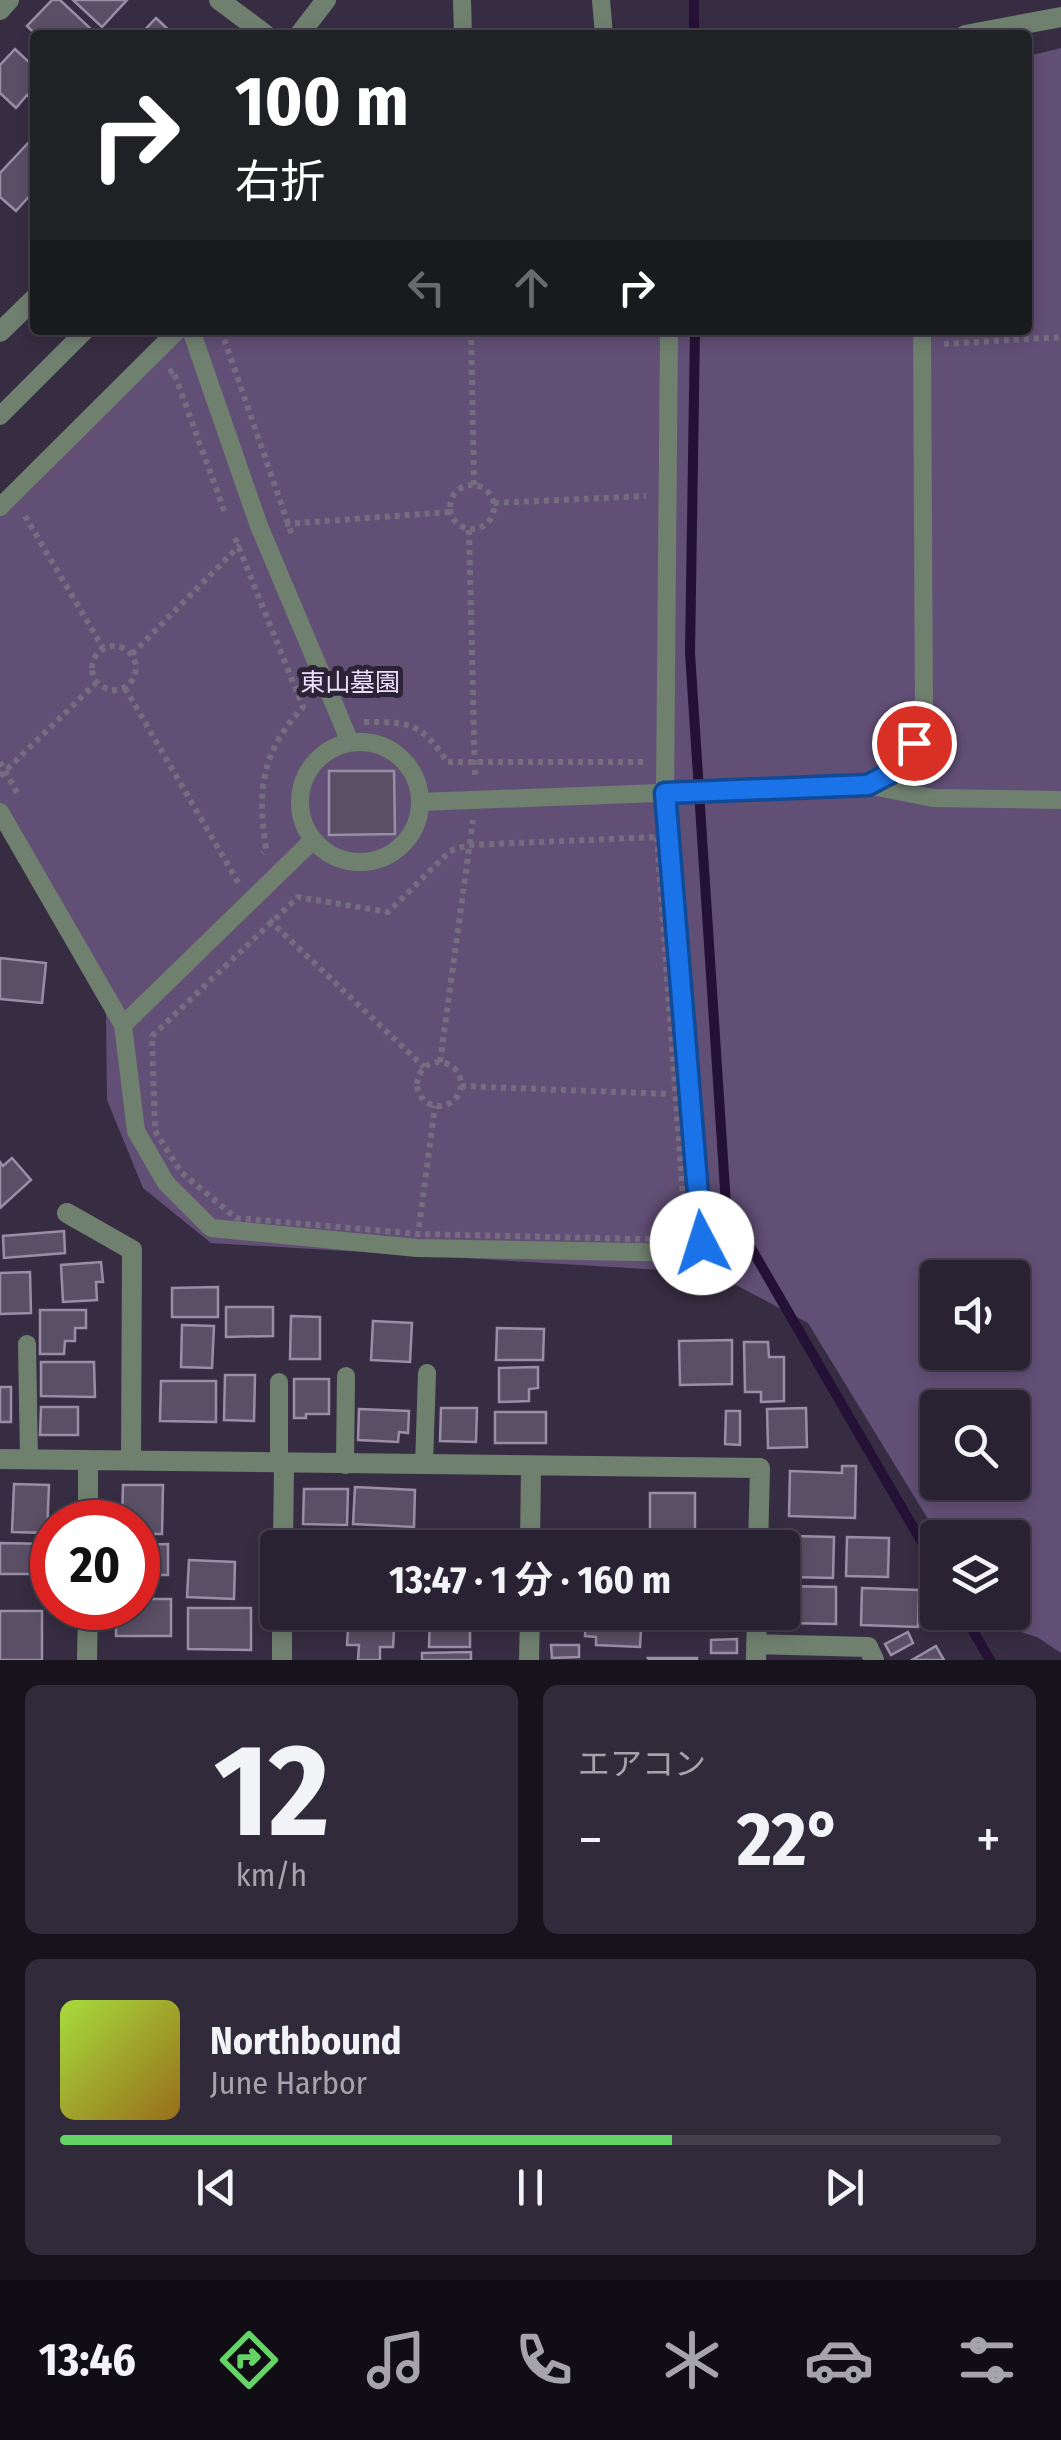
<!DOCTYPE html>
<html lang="ja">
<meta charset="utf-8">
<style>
:root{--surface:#292232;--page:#312a3a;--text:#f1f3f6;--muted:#a5a4ac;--line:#453f4d;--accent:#65d467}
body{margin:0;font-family:"Fira Sans Condensed","Noto Sans JP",sans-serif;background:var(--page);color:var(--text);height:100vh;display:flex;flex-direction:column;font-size:38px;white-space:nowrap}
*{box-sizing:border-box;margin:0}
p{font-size:32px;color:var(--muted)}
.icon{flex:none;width:55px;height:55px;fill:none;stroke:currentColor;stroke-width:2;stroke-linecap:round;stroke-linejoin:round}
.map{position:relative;height:1660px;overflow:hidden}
.panel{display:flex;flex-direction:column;gap:25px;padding:25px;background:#17131c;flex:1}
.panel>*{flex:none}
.hud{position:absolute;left:30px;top:30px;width:1002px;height:305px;border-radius:10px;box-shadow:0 5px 15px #0003,0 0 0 2px var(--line);background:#202124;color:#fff;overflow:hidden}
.buttons{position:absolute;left:920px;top:1260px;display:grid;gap:20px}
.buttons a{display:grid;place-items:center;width:110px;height:110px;border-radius:10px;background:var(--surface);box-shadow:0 5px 15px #0003,0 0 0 2px var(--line);font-size:50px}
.speed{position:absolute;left:30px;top:1500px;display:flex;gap:20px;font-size:50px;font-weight:700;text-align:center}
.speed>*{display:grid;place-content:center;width:130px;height:130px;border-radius:50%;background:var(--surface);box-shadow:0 5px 15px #0003,0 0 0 2px var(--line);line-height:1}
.speed .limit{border:15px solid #d22;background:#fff;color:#111}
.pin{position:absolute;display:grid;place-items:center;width:85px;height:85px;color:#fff;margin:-42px;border:5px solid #fff;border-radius:50%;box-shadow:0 2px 10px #0007}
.me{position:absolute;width:110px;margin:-55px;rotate:355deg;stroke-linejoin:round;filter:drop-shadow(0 0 8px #0008)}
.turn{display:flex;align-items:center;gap:35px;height:210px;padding:0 40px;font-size:45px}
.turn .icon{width:130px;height:130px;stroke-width:2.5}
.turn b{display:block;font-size:70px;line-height:85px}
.lanes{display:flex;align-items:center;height:95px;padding:0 40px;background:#0003;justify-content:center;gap:50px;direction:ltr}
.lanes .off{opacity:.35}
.big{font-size:75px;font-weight:700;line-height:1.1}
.panel .card{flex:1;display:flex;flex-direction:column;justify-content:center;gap:15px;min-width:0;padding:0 35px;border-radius:15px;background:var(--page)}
.panel .dial{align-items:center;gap:0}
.dial b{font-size:130px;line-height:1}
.song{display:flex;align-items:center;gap:30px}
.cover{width:120px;height:120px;border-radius:15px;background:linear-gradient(135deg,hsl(80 70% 55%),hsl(40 70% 35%))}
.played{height:10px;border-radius:5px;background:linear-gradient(90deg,var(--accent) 65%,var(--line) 65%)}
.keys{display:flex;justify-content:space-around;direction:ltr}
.heat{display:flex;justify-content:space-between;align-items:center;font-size:55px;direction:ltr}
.panel .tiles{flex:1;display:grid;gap:25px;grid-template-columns:1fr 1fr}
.card:last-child{grid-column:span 2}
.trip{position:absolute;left:260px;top:1530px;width:540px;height:100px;border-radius:10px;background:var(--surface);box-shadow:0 5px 15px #0003,0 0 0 2px var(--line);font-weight:700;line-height:100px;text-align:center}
.menu{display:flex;height:160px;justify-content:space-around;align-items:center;background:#100e14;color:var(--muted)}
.menu .icon{width:70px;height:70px}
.menu .selected{color:var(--accent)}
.menu b{font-size:45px;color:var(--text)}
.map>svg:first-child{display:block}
</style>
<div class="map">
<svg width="1061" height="1660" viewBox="0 0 1061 1660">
<rect width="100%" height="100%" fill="#372d42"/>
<path fill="#624f76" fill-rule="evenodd" d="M1061,48v1605l-24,-16 -45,-14 -7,-10 27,-1v-74l-73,-1 -131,-214 -95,-50 -502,-30 -68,-55 -36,-88 -1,-87 -106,-185v-328l165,-170h863v-274zM938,1278h74v74h-74zM938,1408h74v74h-74z"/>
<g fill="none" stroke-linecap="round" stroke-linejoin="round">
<path stroke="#251136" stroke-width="10" d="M694,0v35
M695,330l-5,323 36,552 212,365
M962,1612l28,48"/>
</g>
<path fill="#5a4f65" stroke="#998ea6" stroke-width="2.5" d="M52,0h8l31,29 -5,6h-50l-9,-9z
M73,0h54l-25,27z
M156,18l18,17h-34z
M15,49l20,19v34l-8,-7 -11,13 -16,-15v-28z
M29,142l6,6v46l-2,-2 -17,19 -16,-14v-24z
M329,771h65l1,63 -66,1z
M0,958l46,5 -4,40 -42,-4z
M12,1158l19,22 -31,28v-46l3,4z
M64,1231l1,22 -61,5 -1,-22z
M101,1262l2,20h-7l1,18 -34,2 -2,-37z
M30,1272l1,41 -31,1v-41z
M218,1287v30h-46v-29z
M226,1307h47v29l-47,1z
M40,1310h46v18h-11v13h-10l-1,13h-24z
M291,1316l29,1v42h-30z
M373,1321l39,2 -2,39 -39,-2z
M182,1325l32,1 -2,42 -31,-1z
M497,1328l47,1 -1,31h-47z
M732,1340v44l-52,1 -1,-44z
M744,1342h24l1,15h15v44l-23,1v-10h-16z
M41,1362h53l1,35 -54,-1z
M538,1367v21l-9,1v12l-30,1v-34z
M225,1375h30l-1,46 -30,-1z
M294,1379h35v35h-23v4h-12z
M161,1381h55v41l-56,-1z
M0,1387h11v35h-11z
M41,1407h37v28h-38z
M441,1408h36l-1,34 -36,-1z
M806,1408l1,39 -39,1 -1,-39z
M359,1409l50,2 -1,22 -9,-1 -1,10 -40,-2z
M726,1411h14v34l-15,-1z
M495,1412h51v31h-51z
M842,1466h14l-1,52 -66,-2 1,-45 52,2z
M14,1484l35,1 -2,48 -35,-1z
M123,1485h40l-1,49h-24v-12h-16z
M355,1487l60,3 -1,37 -61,-3z
M304,1489h44l-1,36 -44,-1z
M650,1493h45v38h25v17h-51v-12h-19z
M794,1536l40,1 -1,41 -40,-1z
M847,1537l42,1 -1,39 -42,-1z
M0,1543l49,1 -1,30h-48z
M168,1544v31h-30v-30z
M189,1560l46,2 -1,37 -47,-2z
M782,1586l54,1v37l-51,-1z
M862,1588l57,2 -1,37 -57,-2z
M138,1599h33v37h-55v-28h22z
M188,1608h63v42l-63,-1z
M0,1611h42v49h-42z
M304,1612h34l-1,12 -33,-1z
M349,1612l46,1 -2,34h-13v13h-22l1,-15h-12z
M430,1612h40v35h-41z
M586,1612h56l-2,35 -44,-2v-8l-11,-1z
M908,1632l5,11 -22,12 -6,-11z
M737,1639v14h-26v-13z
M551,1645h28v12l-27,1z
M936,1646l8,14h-32z
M471,1652v8h-49v-7z
M648,1658h49v2h-48z"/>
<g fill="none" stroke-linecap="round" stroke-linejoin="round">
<path stroke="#756c7f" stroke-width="6" stroke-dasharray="5 5" stroke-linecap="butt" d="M221,330l71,205
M471,330l3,155
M944,344l117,-7
M169,373l4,-3 52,143
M450 507a22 22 0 1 1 44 0a22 22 0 1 1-44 0Z
M494,503l152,-7
M25,516l78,132
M285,524l165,-12
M469,530l6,248
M235,538l68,169c-42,46 -46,82 -37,142l-4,4
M92 668a22 22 0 1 1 44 0a22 22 0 1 1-44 0Z
M132,654l108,-109
M125,688l114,196
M364,722c44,0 58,0 83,40h197
M0,762l19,34
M0,776l96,-93
M657,837l29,403 -267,-6 -183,-16 -55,-46 -26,-41 -3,-95 146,-139 90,15 62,-61 19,-6z
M269,920l155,147
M440,1062l33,-242
M417 1084a22 22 0 1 1 44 0a22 22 0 1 1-44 0Z
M461,1086l209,8
M419,1227l16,-121"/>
<path stroke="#70806f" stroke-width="18" d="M462,0l1,35
M601,0l3,35
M191,330l68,196 91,216
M0,416l86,-86
M0,507l178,-177
M300 802a60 60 0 1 1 120 0a60 60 0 1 1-120 0Z
M867,785l66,13 128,2
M420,802l447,-17 37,-19 20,-46 -2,-390
M0,812l123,213 13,106 30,52 45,45 206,20 278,5 7,-10 -37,-450 4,-463
M123,1025l190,-185
M27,1344l2,115
M279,1382v82
M345,1465l1,-89
M424,1465l3,-92"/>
<path stroke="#70806f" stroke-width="20" d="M219,0l47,35
M0,10l9,-10
M67,1213l65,37 -1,211
M0,1459l760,9 -2,80
M88,1522v-62
M283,1548l1,-84
M530,1548l1,-82
M756,1644l112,3 6,13
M87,1660l1,-52
M282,1660v-48
M529,1660l1,-48
M756,1660l1,-48"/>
<path stroke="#70806f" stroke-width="20" d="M299,35l27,-35
M965,35l96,-18
M0,332l35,-34"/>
</g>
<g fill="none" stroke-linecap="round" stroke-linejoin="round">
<g stroke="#114b97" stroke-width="25">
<path id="route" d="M702,1243l-37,-450 203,-8 36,-19 10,-23"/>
</g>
<use href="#route" stroke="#1a73e8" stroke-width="18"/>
</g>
<g text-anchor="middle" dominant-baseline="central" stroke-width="10" stroke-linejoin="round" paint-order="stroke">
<g font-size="25" fill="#ebdefa" stroke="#2d2337">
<text x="350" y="683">東山墓園</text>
</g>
</g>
</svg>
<div class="buttons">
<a><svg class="icon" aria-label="sound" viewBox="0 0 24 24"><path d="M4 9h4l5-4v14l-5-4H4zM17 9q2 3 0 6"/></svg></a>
<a><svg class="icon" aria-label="search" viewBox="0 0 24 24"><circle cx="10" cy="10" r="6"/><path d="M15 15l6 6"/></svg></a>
<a><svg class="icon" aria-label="layers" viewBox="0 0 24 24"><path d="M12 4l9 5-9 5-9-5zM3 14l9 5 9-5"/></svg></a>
</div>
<div class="speed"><div class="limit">20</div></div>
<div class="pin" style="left:914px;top:743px;background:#d93025"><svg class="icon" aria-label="arrive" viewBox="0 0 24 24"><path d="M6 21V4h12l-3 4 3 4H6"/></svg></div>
<svg class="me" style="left:702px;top:1243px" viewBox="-20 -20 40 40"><circle r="19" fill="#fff"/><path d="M0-13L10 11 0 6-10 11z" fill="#1a73e8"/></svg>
<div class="trip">13:47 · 1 分 · 160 m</div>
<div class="hud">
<div class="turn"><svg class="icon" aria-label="right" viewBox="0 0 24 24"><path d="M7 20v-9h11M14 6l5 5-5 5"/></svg><div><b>100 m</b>右折</div></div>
<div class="lanes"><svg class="icon off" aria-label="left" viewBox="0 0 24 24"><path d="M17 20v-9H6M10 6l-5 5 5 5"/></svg><svg class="icon off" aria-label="ahead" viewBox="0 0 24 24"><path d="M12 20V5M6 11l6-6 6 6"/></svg><svg class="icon" aria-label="right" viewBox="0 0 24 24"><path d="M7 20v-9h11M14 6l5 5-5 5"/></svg></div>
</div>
</div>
<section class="panel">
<div class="tiles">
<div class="card dial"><b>12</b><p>km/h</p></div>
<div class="card"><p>エアコン</p>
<div class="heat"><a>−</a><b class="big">22°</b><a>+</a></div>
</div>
<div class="card">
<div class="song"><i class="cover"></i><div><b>Northbound</b><p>June Harbor</p></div></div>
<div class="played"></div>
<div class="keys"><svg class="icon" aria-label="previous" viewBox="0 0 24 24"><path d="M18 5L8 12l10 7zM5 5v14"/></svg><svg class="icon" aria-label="pause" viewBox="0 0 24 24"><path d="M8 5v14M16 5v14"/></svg><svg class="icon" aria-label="next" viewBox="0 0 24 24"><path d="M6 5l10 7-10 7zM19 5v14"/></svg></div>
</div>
</div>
</section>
<nav class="menu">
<b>13:46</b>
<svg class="icon selected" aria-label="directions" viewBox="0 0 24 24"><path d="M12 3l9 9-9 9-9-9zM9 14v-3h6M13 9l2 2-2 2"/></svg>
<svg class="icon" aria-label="music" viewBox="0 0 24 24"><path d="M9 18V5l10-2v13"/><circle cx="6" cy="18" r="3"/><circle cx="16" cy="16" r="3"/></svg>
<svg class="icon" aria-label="phone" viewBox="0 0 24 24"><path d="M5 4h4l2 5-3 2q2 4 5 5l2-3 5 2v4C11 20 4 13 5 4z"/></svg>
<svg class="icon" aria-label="climate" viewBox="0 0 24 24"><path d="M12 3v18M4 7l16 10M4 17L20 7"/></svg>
<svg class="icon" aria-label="car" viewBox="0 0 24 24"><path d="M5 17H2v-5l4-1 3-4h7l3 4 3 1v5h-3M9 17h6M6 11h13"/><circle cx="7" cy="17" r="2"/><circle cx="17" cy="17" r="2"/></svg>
<svg class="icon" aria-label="filters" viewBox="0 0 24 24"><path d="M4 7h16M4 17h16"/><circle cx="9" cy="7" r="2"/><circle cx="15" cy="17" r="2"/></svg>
</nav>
